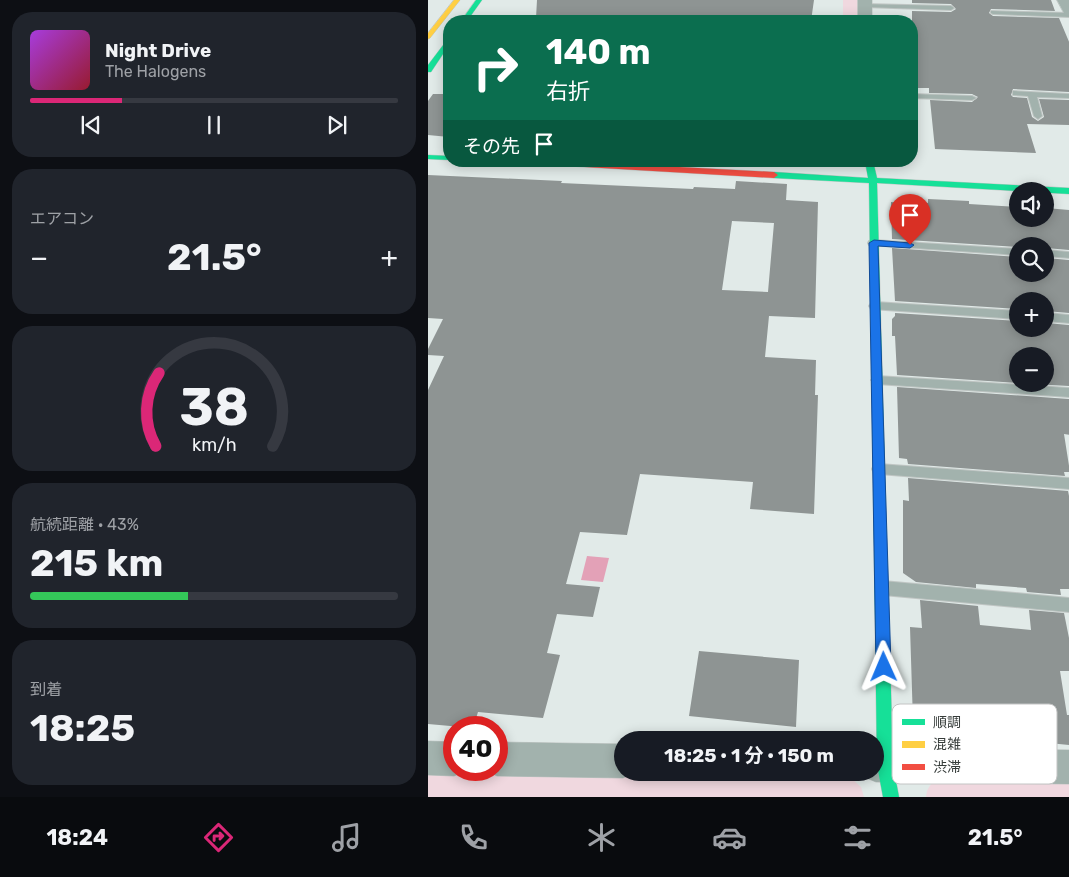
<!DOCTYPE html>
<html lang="ja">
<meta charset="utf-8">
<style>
:root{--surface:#171b24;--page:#20242c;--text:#f1f3f6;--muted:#9ea1a6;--line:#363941;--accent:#db2777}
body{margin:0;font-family:Rubik,"Noto Sans JP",sans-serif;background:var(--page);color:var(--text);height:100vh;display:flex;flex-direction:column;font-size:19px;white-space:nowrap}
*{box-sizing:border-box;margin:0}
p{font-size:16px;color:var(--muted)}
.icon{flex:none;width:28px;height:28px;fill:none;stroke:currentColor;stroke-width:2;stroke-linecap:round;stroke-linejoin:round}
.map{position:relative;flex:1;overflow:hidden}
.drawer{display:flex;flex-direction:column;gap:12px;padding:12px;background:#0d0f14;width:428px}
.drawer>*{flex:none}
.banner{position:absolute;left:15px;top:15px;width:475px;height:152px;border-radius:20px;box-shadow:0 2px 12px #0003;background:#0b6e4f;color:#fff;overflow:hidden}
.controls{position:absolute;left:581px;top:182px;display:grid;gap:10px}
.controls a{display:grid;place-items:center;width:45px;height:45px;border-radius:50%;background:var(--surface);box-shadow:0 2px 12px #0003;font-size:25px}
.speed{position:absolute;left:15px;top:716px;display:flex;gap:10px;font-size:25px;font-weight:700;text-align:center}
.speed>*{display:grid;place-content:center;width:65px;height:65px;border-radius:50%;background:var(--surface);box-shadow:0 2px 12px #0003;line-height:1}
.speed .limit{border:8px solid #d22;background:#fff;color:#111}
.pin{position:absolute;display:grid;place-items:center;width:42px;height:42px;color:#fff;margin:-51px -21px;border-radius:50% 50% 50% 0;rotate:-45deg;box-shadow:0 0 5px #0007}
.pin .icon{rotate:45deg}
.me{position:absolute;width:55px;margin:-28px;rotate:359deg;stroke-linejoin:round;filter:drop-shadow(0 0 4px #0008)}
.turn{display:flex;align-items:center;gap:18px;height:105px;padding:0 20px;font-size:22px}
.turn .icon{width:65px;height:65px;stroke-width:2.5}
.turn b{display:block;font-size:35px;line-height:42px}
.then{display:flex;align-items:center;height:48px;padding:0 20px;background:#0003;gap:10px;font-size:19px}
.big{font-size:38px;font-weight:700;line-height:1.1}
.drawer .card{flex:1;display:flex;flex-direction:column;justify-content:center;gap:8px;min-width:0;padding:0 18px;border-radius:20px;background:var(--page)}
.drawer .dial{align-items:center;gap:0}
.dial svg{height:130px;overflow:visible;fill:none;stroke:var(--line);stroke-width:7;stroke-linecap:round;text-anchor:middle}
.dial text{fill:var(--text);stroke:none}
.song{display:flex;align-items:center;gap:15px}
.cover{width:60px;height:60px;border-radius:8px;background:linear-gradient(135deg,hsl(280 70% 55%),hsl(350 70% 35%))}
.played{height:5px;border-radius:2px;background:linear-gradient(90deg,var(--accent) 25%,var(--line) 25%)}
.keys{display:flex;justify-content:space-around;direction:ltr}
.heat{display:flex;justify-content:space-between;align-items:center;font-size:28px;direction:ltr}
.charge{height:8px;border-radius:4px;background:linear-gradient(90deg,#34c759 43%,var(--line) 0)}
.trip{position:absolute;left:186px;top:731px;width:270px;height:50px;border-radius:25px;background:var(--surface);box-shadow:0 2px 12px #0003;font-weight:700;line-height:50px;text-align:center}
.tab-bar{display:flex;height:80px;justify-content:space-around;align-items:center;background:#090b0e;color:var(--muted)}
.tab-bar .icon{width:35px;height:35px}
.tab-bar .selected{color:var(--accent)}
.tab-bar b{font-size:22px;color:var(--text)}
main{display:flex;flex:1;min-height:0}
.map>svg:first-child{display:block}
</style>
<main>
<section class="drawer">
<div class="card">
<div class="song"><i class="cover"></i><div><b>Night Drive</b><p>The Halogens</p></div></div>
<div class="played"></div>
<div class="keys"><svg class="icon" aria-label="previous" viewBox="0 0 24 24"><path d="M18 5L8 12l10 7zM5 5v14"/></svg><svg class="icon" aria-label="pause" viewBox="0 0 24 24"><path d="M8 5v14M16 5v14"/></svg><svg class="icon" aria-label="next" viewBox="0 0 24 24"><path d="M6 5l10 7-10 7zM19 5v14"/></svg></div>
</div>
<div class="card"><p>エアコン</p>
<div class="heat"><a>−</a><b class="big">21.5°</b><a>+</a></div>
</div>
<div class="card dial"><svg viewBox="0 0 100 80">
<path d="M14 69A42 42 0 1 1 86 69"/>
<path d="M14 69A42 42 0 0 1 16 24" stroke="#db2777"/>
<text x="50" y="56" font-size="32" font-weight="700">38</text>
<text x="50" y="72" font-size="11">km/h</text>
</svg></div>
<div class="card"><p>航続距離 · 43%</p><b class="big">215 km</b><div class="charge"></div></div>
<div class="card"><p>到着</p><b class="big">18:25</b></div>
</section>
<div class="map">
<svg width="642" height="797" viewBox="0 0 642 797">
<rect width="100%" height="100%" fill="#e1eae8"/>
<path fill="#f0d8df" d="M415,0h16v21h-16z
M0,772l423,6 10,9 3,10h-436z
M510,779l131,2v16h-143c1,-9 4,-13 12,-18z"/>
<path fill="#e3a1b7" d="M159,556l22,2 -6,24 -22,-2z"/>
<path fill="#8e9493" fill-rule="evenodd" d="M109,0h277l-3,21 -267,-1 1,-2h-9z
M484,0h139l4,11 -64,-2 -2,4 4,3 66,2 11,26v48l-57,-3 -2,6 2,2 14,1 5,19 6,4 6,-4 -5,-18 31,1v25l-43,-1 9,29 -101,-4 -5,-49 42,2 6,-5 -6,-3 -43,-1v-5h-17v-77l39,1 5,-3 -5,-5 -39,-1z
M5,94h16v43l-21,-2v-34z
M308,161h52l-1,6 -51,-2z
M0,175l134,6 -1,2 132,6 1,-2 41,2 1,-8 51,3 -1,16 32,2 -3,116 -46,-2 -4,41 51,3 -1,35h3l-4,119 -64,-5 3,-27 -113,-8 -13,61 -47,-3 -14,52 34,3 -7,30 -36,-3 -10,39 13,2 -17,63 -65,-6 -5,16 -45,-4v-334l16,-34 -16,-1v-6l15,-30 -15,-1zM304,221l42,2 -6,69 -46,-2z
M500,199l41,2v3l49,3v12h28v-11l24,2v40l-24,-2v-2l-28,1 -126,-8 -1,-37 8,1v-2l29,2z
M464,248l126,9v17h28v-16l24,2v53l-24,-2v-10h-28v8l-123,-8z
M467,313l123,8v8h28v-6l24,2v61l-38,-2h14v-28h-28v27l-121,-8 -2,-39h-3v-17l3,-3z
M469,387l173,12v36l-6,-1 6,38h-6l1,4 -157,-12 -1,-5 -8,-1z
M480,478l160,13 2,10v88h-10l1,6 -34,-3 -1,-4 -50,-4v4l-60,-6 -13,-9v-73l6,1z
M492,600l58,6 2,19 51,5 -2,-20 35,3 6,30v28h-10l7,44h3v30l-121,-12v4l-24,-2v-12l-12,-1 -3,-95 12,1z
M271,651l100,9 -3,67 -107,-11z"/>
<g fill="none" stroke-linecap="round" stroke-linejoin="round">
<g stroke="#c0c6c4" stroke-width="2">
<path id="lane" d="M435,4l88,2 3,2 -3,2 -86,-3 -2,-1z
M563,11l79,2v4l-77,-3 -2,-1z
M585,91l57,3v4l-33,-1 5,19 -4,3 -4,-3 -6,-20 -15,-1z
M484,94l60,2 4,2 -4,2 -60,-2z
M445,240l145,9v6l-149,-10 -1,-2 1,-2z
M618,250l24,2v6l-24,-2z
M447,302l143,9v8l-147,-10 -2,-3 2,-3z
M618,313l24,2v8l-24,-2z
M449,376l193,12v9l-193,-13 -6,-4z
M451,464l191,14v11l-191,-15 -5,-1 -2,-4 2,-4z
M455,581l187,17v14l-187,-17 -5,-2 -3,-5 3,-5z"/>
</g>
<g stroke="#c0c6c4" stroke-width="1">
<path id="street" d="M430,0h14v21h-14z
M629,0h13v16l-5,-1z
M0,741l26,1v28l12,1 -12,5 -26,-1z
M69,742l126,2v28h12l-12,6 -126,-2 -12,-6h12z
M448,748l194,2v34l-194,-2 -12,-5 -2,-5h14z"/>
</g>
<g stroke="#c0c6c4" stroke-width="1">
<path id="fast" d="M48,0h6l-15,21h-6z
M21,39v6l-18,27h-3v-7l19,-25z
M0,155l21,1v4l-21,-1z
M437,161h8l4,17 193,10v6l-193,-11 16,582 6,32h-16l-6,-32 -8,-582 -95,-5 -4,-3 4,-3 94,6z"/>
</g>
<g stroke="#c0c6c4" stroke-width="1">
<path id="slow" d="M26,0h6l-30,38 -2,1v-6z"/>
</g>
<g stroke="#c0c6c4" stroke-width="1">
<path id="jam" d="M84,161h54l208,11 4,3 -4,3 -258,-15z"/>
</g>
<use href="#lane" fill="#a2b2ad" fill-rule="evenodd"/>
<use href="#street" fill="#a2b2ad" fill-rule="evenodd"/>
<use href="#fast" fill="#16e098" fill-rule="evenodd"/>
<use href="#slow" fill="#ffcf43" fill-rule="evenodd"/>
<use href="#jam" fill="#f24e42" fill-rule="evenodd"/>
</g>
<path fill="#1a73e8" stroke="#114b97" d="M446,240l36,3 4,2 -4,3 -32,-2 13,421 -2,5 -5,2 -6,-2 -2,-5 -7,-424z"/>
<rect x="464" y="704" width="165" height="80" rx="8" fill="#fff" stroke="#c3c4c4" stroke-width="1"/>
<rect x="474" y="719" width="23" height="6" fill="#16e098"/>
<rect x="474" y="741" width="23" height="7" fill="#ffcf43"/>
<rect x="474" y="764" width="23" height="6" fill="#f24e42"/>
<g font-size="14" fill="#363c3a">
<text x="505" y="727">順調</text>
<text x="505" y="749">混雑</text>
<text x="505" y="772">渋滞</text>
</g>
</svg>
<div class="controls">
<a><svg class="icon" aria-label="sound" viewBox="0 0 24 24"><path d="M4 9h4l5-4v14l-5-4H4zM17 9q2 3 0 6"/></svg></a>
<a><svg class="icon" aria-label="search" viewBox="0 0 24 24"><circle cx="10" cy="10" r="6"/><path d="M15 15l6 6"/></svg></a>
<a>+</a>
<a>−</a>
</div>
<div class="speed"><div class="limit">40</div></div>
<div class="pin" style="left:482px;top:245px;background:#d93025"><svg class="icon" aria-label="arrive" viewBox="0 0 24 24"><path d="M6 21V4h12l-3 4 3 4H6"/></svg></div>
<svg class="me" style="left:456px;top:667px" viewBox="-20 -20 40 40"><path d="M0-17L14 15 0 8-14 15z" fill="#1a73e8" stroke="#fff" stroke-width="4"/></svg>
<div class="trip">18:25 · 1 分 · 150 m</div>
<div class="banner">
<div class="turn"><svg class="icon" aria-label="right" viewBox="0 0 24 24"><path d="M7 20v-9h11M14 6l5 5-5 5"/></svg><div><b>140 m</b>右折</div></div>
<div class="then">その先<svg class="icon" aria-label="arrive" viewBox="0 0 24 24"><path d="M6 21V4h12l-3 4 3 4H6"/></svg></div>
</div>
</div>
</main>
<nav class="tab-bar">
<b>18:24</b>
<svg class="icon selected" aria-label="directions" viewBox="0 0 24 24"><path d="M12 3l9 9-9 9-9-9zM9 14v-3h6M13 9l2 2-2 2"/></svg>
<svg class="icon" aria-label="music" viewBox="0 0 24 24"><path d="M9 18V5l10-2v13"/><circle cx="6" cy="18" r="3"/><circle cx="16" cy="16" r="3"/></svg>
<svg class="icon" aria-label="phone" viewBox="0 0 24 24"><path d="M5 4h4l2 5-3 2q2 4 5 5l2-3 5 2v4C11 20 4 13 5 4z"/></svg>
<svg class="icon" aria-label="climate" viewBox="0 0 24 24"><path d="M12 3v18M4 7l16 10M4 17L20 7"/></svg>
<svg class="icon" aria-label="car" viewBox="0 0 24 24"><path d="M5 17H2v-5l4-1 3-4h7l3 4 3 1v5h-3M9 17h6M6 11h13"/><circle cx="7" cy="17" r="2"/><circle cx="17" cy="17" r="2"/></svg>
<svg class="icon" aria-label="filters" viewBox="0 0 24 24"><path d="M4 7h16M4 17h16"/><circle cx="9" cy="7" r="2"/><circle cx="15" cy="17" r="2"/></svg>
<b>21.5°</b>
</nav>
